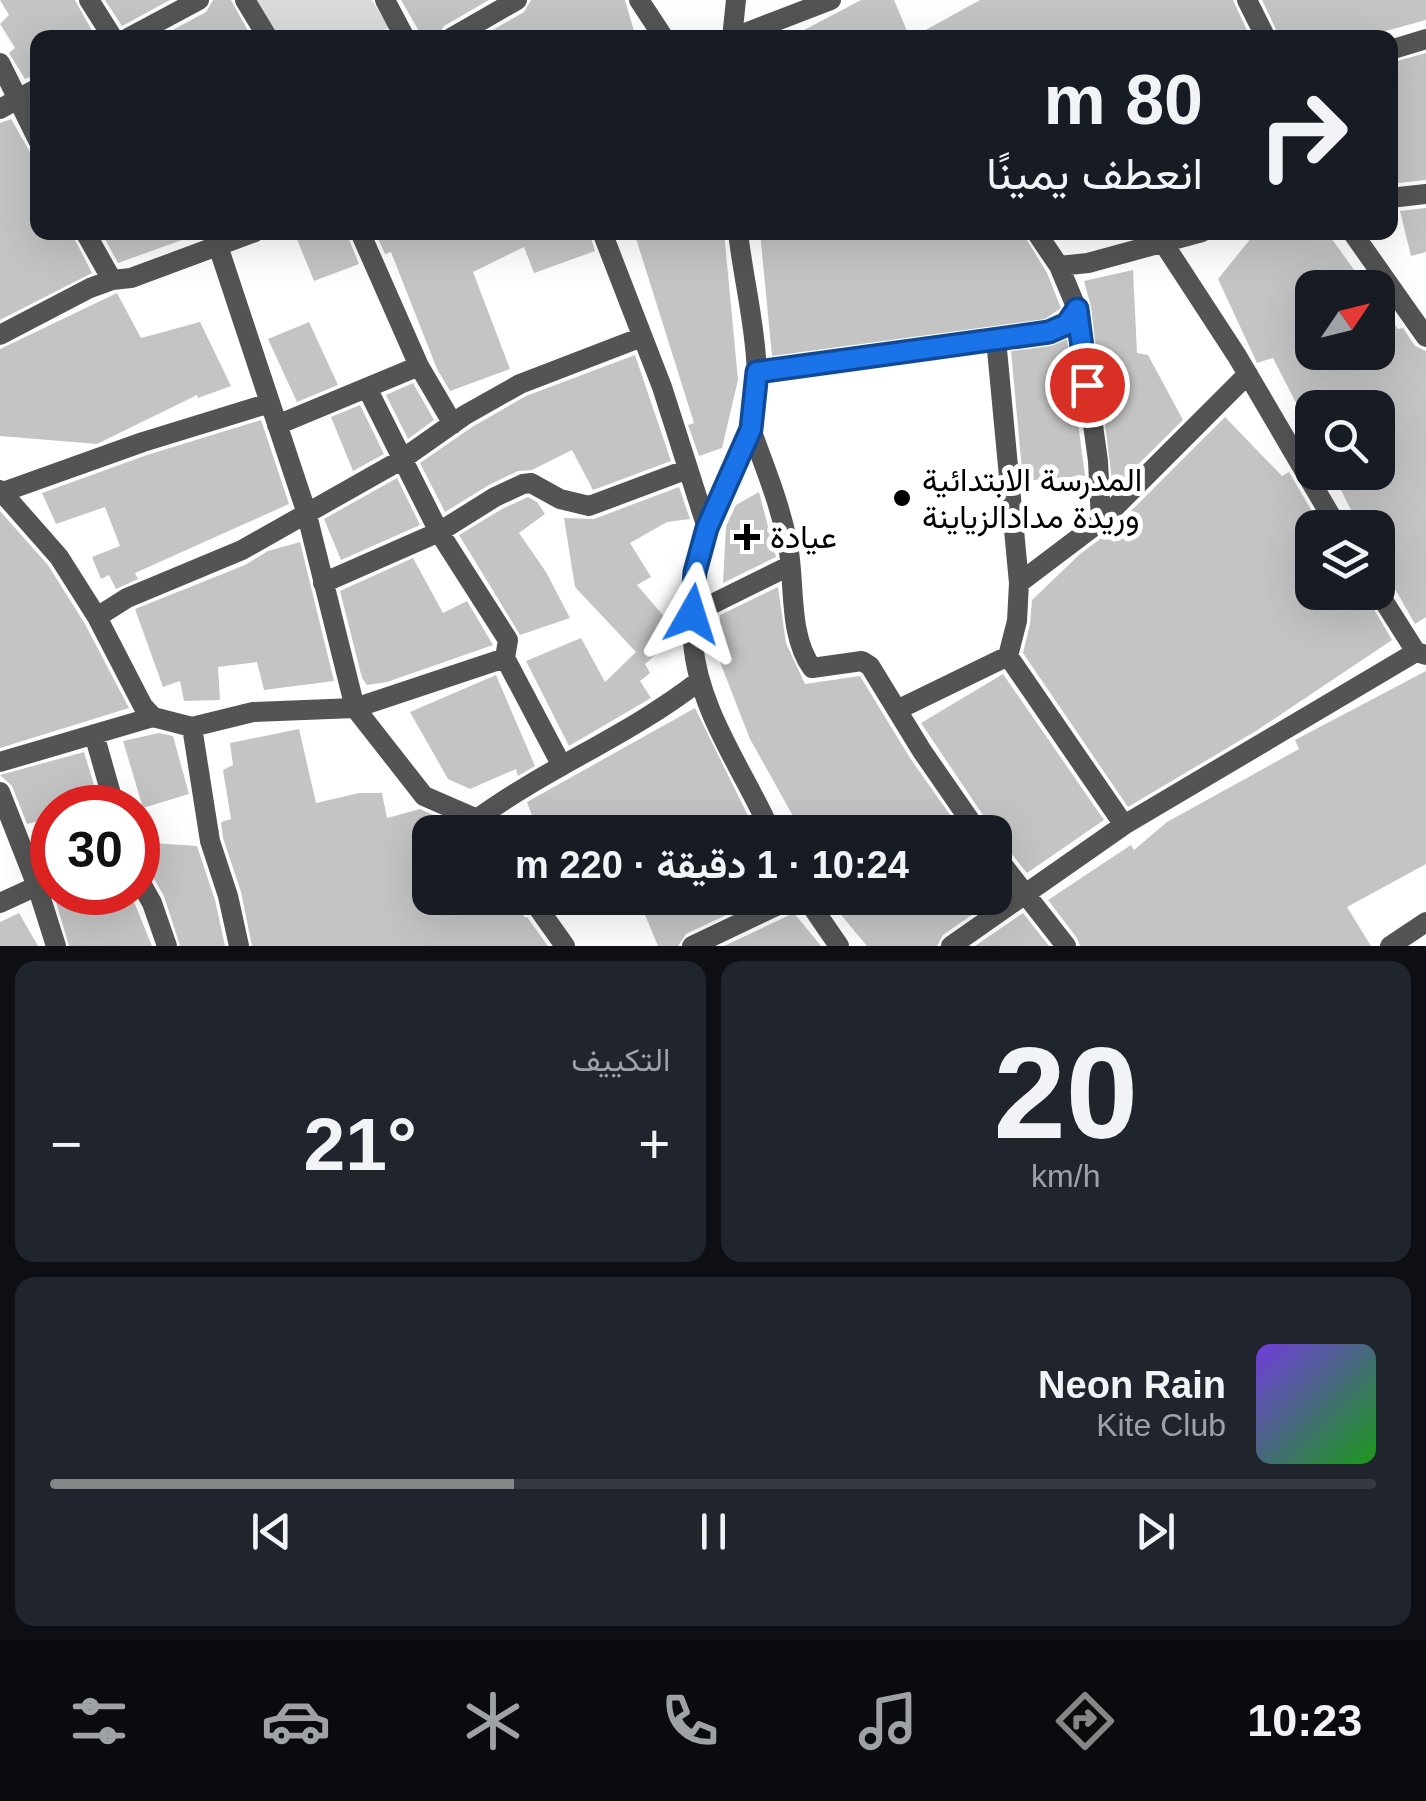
<!DOCTYPE html>
<html lang="ar">
<meta charset="utf-8">
<style>
:root{--surface:#171b24;--page:#20242c;--text:#f1f3f6;--muted:#9ea1a6;--line:#363941;--accent:#858687}
body{margin:0;font-family:Helvetica,Vazirmatn,sans-serif;background:var(--page);color:var(--text);direction:rtl;height:100vh;display:flex;flex-direction:column;font-size:38px;white-space:nowrap}
*{box-sizing:border-box;margin:0}
p{font-size:32px;color:var(--muted)}
.icon{flex:none;width:55px;height:55px;fill:none;stroke:currentColor;stroke-width:2;stroke-linecap:round;stroke-linejoin:round}
.map{position:relative;height:946px;overflow:hidden;direction:ltr}
.side{display:flex;flex-direction:column;gap:15px;padding:15px;background:#0d0f14;flex:1}
.side>*{flex:none}
.hud{position:absolute;left:30px;top:30px;width:1368px;height:210px;border-radius:20px;box-shadow:0 10px 40px #0002;direction:rtl;background:#171b24;color:var(--text);overflow:hidden}
.needle{width:65px;rotate:55deg}
.controls{position:absolute;left:1295px;top:270px;display:grid;gap:20px}
.controls a{display:grid;place-items:center;width:100px;height:100px;border-radius:20px;background:var(--surface);box-shadow:0 10px 40px #0002;font-size:50px}
.speed{position:absolute;left:30px;top:785px;display:flex;gap:20px;font-size:50px;font-weight:700;text-align:center}
.speed>*{display:grid;place-content:center;width:130px;height:130px;border-radius:50%;background:var(--surface);box-shadow:0 10px 40px #0002;line-height:1}
.speed .limit{border:15px solid #d22;background:#fff;color:#111}
.pin{position:absolute;display:grid;place-items:center;width:85px;height:85px;color:#fff;margin:-42px;border:5px solid #fff;border-radius:50%;box-shadow:0 2px 10px #0007}
.me{position:absolute;width:110px;margin:-55px;rotate:6deg;stroke-linejoin:round;filter:drop-shadow(0 0 8px #0008)}
.turn{display:flex;align-items:center;gap:35px;height:210px;padding:0 30px;font-size:45px}
.turn .icon{width:130px;height:130px;stroke-width:2.5}
.turn b{display:block;font-size:70px;line-height:85px}
.big{font-size:75px;font-weight:700;line-height:1.1}
.side .card{flex:1;display:flex;flex-direction:column;justify-content:center;gap:15px;min-width:0;padding:0 35px;border-radius:20px;background:var(--page)}
.side .dial{align-items:center;gap:0}
.dial b{font-size:130px;line-height:1}
.song{display:flex;align-items:center;gap:30px}
.cover{width:120px;height:120px;border-radius:15px;background:linear-gradient(135deg,hsl(260 70% 55%),hsl(120 70% 35%))}
.played{height:10px;border-radius:5px;background:linear-gradient(90deg,var(--accent) 35%,var(--line) 35%)}
.keys{display:flex;justify-content:space-around;direction:ltr}
.heat{display:flex;justify-content:space-between;align-items:center;font-size:55px;direction:ltr}
.side .tiles{flex:1;display:grid;gap:15px;grid-template-columns:1fr 1fr}
.card:last-child{grid-column:span 2}
.trip{position:absolute;left:412px;top:815px;width:600px;height:100px;border-radius:20px;background:var(--surface);box-shadow:0 10px 40px #0002;font-weight:700;line-height:100px;text-align:center;direction:rtl}
.menu{display:flex;height:160px;justify-content:space-around;align-items:center;background:#090b0e;color:var(--muted)}
.menu .icon{width:70px;height:70px}
.menu .current{color:var(--accent)}
.menu b{font-size:45px;color:var(--text)}
.map>svg:first-child{display:block}
</style>
<div class="map">
<svg width="1426" height="946" viewBox="0 0 1426 946">
<rect width="100%" height="100%" fill="#fff"/>
<path fill="#dbdbdb" d="M255,0h117l17,28 -24,9h-85z"/>
<path fill="#c4c4c4" d="M0,0h75l21,38h-58v36l-13,5 -16,-26 6,-5 -15,-24 9,-9z
M105,0h65l-48,26z
M213,0h18l21,38h-94l48,-26z
M401,0h88l-45,26 -7,12h-14z
M531,0h94l11,38h-157l45,-26z
M861,0h33l16,38h-121z
M980,0h253l17,37 -339,1z
M1262,0h164v20l-66,18h-80z
M1426,53v127l-36,4v-121z
M11,119l27,47v66h33l21,41 -92,47v-197z
M1426,208v44l-15,4 -11,-45z
M101,232h95v3l-78,28z
M294,232h52l13,32 -45,17z
M375,232h214l6,19 -61,22 -10,-26 -51,25 37,97 -60,22 -13,-22 -46,-117 -6,2z
M634,232h90l14,148 -16,68 -23,8 -11,-31 6,-2z
M760,232h166l3,5 8,-5h85l25,41 14,35 -16,11 -273,37z
M1256,232h71l40,56h-55v64h66v-51l20,28 5,-1 12,18 11,5v266l-11,7 -37,-65v-31h-18l-28,-56h46v-64h-66v26l-39,-76 -16,5 -39,-84z
M1133,270l4,83 11,2 35,65 -70,69 -22,-182 -7,-26z
M117,293l24,45 59,-16 31,64 -33,12 -1,-3 -100,49 -97,-8v-87z
M309,322l29,63 -41,17 -29,-63z
M1067,339l18,137 -62,5 -12,-130 40,-5z
M635,355l36,106 -78,29 -21,-40 -40,20 -14,1 -29,14 -44,27 -25,-49 52,-36 54,-31z
M413,383l21,37 -26,19 -22,-44z
M360,405l24,49 -31,17 -22,-54z
M1225,417l57,59 7,-4 33,56h-10v64h52l28,48 -136,91 -128,76 -105,-154 7,-29 2,-24 48,-46 31,-23z
M261,420l28,84 -154,69 3,6 -22,10 -7,-14 -8,4 -9,-22 28,-11 -15,-39 -49,17 -14,-31 105,-38z
M397,478l23,47 -79,35 -17,-41z
M679,487l11,32 -23,3 -37,21 21,34 -14,8 42,49 -34,30 5,9 -10,8 11,17 -82,48 -43,-85 55,-23 24,44 31,-30 -61,-65 -11,-69 30,1z
M759,492l17,65 -53,26 3,-57 10,-21z
M528,497l9,5 8,12 -26,19 27,39 24,46 -50,17 -61,-100 43,-26z
M0,511l48,54 37,59 44,84 -129,40z
M300,542l34,139 -70,9 -7,-28 -39,5 2,33 -36,1 -4,-20 -17,6 -28,-78 110,-44 23,-14z
M413,558l30,55 24,-12 26,44 -106,37 -20,3 -5,-7 -22,-87z
M778,587l8,56 19,41 55,-8 50,82 52,74h-160l-52,-93 -30,-77v-47z
M1426,671v193l-79,43 24,39h-291l-3,-8 -29,-38 83,-55 3,5 33,-28 132,-73 -4,-9z
M1003,674l101,146 -77,53 -21,-26 -11,-5v-10h-3l-3,-8 -68,-101z
M496,675l39,91 -17,10 -2,-7 -46,20 -22,-10 -38,-67z
M695,708l61,124h-218l-11,-30z
M299,729l17,74 43,-10h23l5,25 33,-9 22,10 3,13h-15v66h87l7,19h3l21,29h-296l-11,-54 -18,-54 -2,-16 10,-3 -8,-49 10,-5 -3,-22z
M159,733l14,3 16,58 -46,14 -20,-67z
M84,752l17,56h-49v10l-25,6 -15,-38 -12,-11z
M138,842l59,4 18,54 10,46h-45l-16,-50 -15,-26 -11,-6z
M995,877l11,14 -63,44 -6,11h-70l-40,-48h168z
M53,892h77l22,54h-83z
M638,898h124l-76,36 -8,12h-20z
M19,913l19,33h-38v-24z
M794,913l27,33h-97z
M1023,913l26,33h-74z"/>
<g fill="none" stroke-linecap="round" stroke-linejoin="round">
<path stroke="#545454" stroke-width="20" d="M89,0l24,38
M245,0l23,38
M385,0l20,38
M639,0l25,38
M1247,0l19,38
M128,38l71,-38
M451,38l66,-38
M732,38l99,-38
M732,38l4,-38
M1390,50l36,-11
M0,63l38,77
M0,109l38,-21
M1390,198l36,-4
M360,232l59,134 34,58
M602,232l60,155 45,141
M738,232c7,64 30,136 12,198 -10,35 -31,65 -43,99 -13,35 -17,76 -14,113 5,68 51,129 78,190
M1036,232l23,34
M1352,232l74,105
M1164,244l73,112 101,172
M218,246l88,265 49,197 150,-50 57,108
M112,280l19,-2 124,-46
M1077,309l21,152 3,60
M0,335l90,-47 22,-8 -27,-48
M757,372l292,-40 18,-8 10,-15 -18,-43 29,-3 114,-31
M367,388l72,144 69,108 -3,18
M277,425l142,-59
M751,429c13,37 28,72 36,111 9,40 0,93 25,128l50,-7 8,5 52,85 56,81
M0,490l59,67 38,60 46,89 10,11 39,10 61,-15 102,-4 69,88 53,23 10,13
M0,493l143,-51 127,-39
M323,583l116,-51 56,-35 28,-13 8,-1 29,16 29,7 99,-37
M1019,583l82,-62 147,-147
M1378,592l38,60
M692,614l97,-48
M97,617l30,-19 115,-48 159,-90 64,-45 55,-31 122,-47
M1008,656l116,169
M897,710l111,-54 9,-35 2,-38 -23,-244
M192,727l18,114 18,55 11,50
M94,734l21,74
M0,762l153,-45
M0,792l37,94
M477,819c71,-52 153,-84 222,-138
M995,855l71,91
M138,878l14,25 15,43
M531,898l34,48
M806,898l33,48
M0,903l37,-17 19,60
M692,946l101,-48
M951,946l173,-121 292,-173 10,3
M1390,946l36,-24"/>
</g>
<g fill="none" stroke-linecap="round" stroke-linejoin="round">
<g stroke="#114b97" stroke-width="25">
<path id="route" d="M692,614l3,-42 12,-44 44,-99 6,-57 292,-40 18,-8 10,-15 10,76"/>
</g>
<use href="#route" stroke="#1a73e8" stroke-width="18"/>
</g>
<g fill="#000" stroke="#fff" stroke-width="4">
<circle cx="902" cy="498" r="10"/>
<path d="M742 522h10v10h10v10h-10v10h-10v-10h-10v-10h10z"/>
</g>
<g text-anchor="middle" dominant-baseline="central" stroke-width="10" stroke-linejoin="round" paint-order="stroke">
<g font-size="32" fill="#000" stroke="#fff" text-anchor="start">
<text x="922" y="480">المدرسة الابتدائية<tspan x="922" dy="37">وريدة مدادالزياينة</tspan></text>
<text x="770" y="537">عيادة</text>
</g>
</g>
</svg>
<div class="controls">
<a><svg class="needle" viewBox="-14 -14 28 28"><path d="M0-13l5 13h-10z" fill="#e53935"/><path d="M0 13l5-13h-10z" fill="#9ea1a6"/></svg></a>
<a><svg class="icon" aria-label="search" viewBox="0 0 24 24"><circle cx="10" cy="10" r="6"/><path d="M15 15l6 6"/></svg></a>
<a><svg class="icon" aria-label="layers" viewBox="0 0 24 24"><path d="M12 4l9 5-9 5-9-5zM3 14l9 5 9-5"/></svg></a>
</div>
<div class="speed"><div class="limit">30</div></div>
<div class="pin" style="left:1087px;top:385px;background:#d93025"><svg class="icon" aria-label="arrive" viewBox="0 0 24 24"><path d="M6 21V4h12l-3 4 3 4H6"/></svg></div>
<svg class="me" style="left:692px;top:614px" viewBox="-20 -20 40 40"><path d="M0-17L14 15 0 8-14 15z" fill="#1a73e8" stroke="#fff" stroke-width="4"/></svg>
<div class="trip">10:24 · 1 دقيقة · 220 m</div>
<div class="hud">
<div class="turn"><svg class="icon" aria-label="right" viewBox="0 0 24 24"><path d="M7 20v-9h11M14 6l5 5-5 5"/></svg><div><b>80 m</b>انعطف يمينًا</div></div>
</div>
</div>
<section class="side">
<div class="tiles">
<div class="card dial"><b>20</b><p>km/h</p></div>
<div class="card"><p>التكييف</p>
<div class="heat"><a>−</a><b class="big">21°</b><a>+</a></div>
</div>
<div class="card">
<div class="song"><i class="cover"></i><div><b>Neon Rain</b><p>Kite Club</p></div></div>
<div class="played"></div>
<div class="keys"><svg class="icon" aria-label="previous" viewBox="0 0 24 24"><path d="M18 5L8 12l10 7zM5 5v14"/></svg><svg class="icon" aria-label="pause" viewBox="0 0 24 24"><path d="M8 5v14M16 5v14"/></svg><svg class="icon" aria-label="next" viewBox="0 0 24 24"><path d="M6 5l10 7-10 7zM19 5v14"/></svg></div>
</div>
</div>
</section>
<nav class="menu">
<b>10:23</b>
<svg class="icon current" aria-label="directions" viewBox="0 0 24 24"><path d="M12 3l9 9-9 9-9-9zM9 14v-3h6M13 9l2 2-2 2"/></svg>
<svg class="icon" aria-label="music" viewBox="0 0 24 24"><path d="M9 18V5l10-2v13"/><circle cx="6" cy="18" r="3"/><circle cx="16" cy="16" r="3"/></svg>
<svg class="icon" aria-label="phone" viewBox="0 0 24 24"><path d="M5 4h4l2 5-3 2q2 4 5 5l2-3 5 2v4C11 20 4 13 5 4z"/></svg>
<svg class="icon" aria-label="climate" viewBox="0 0 24 24"><path d="M12 3v18M4 7l16 10M4 17L20 7"/></svg>
<svg class="icon" aria-label="car" viewBox="0 0 24 24"><path d="M5 17H2v-5l4-1 3-4h7l3 4 3 1v5h-3M9 17h6M6 11h13"/><circle cx="7" cy="17" r="2"/><circle cx="17" cy="17" r="2"/></svg>
<svg class="icon" aria-label="filters" viewBox="0 0 24 24"><path d="M4 7h16M4 17h16"/><circle cx="9" cy="7" r="2"/><circle cx="15" cy="17" r="2"/></svg>
</nav>
